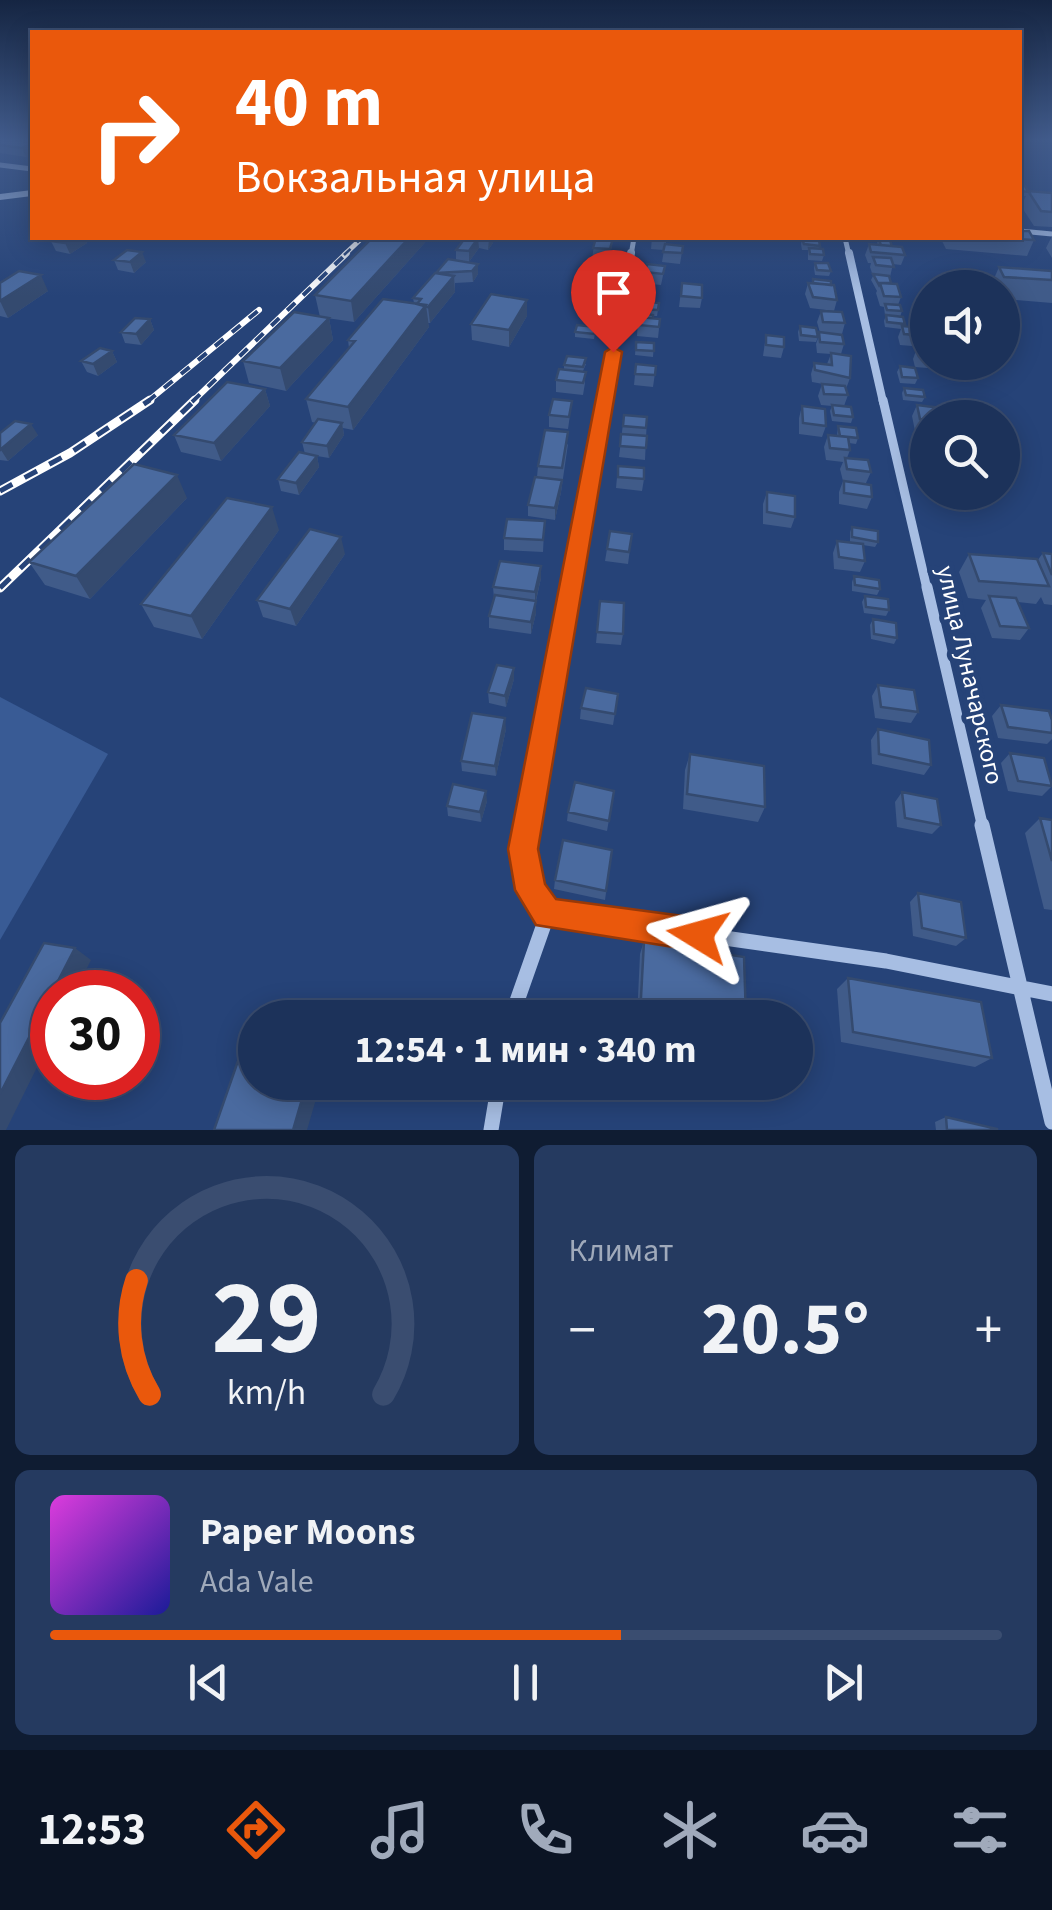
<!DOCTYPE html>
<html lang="ru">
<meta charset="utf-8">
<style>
:root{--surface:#1c325a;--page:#253a60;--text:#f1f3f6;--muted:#a0aabb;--line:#3a4d70;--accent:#ea580c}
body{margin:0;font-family:"Source Sans 3",sans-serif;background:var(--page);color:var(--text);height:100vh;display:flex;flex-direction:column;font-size:38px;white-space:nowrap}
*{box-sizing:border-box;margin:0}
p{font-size:32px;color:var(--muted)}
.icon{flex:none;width:55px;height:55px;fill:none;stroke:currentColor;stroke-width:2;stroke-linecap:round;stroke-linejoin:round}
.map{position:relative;height:1130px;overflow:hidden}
.panel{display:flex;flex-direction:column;gap:15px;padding:15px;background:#0f1c32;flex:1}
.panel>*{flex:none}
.banner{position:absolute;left:30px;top:30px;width:992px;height:210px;border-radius:0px;box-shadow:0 5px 25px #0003,0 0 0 2px var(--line);background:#ea580c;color:#fff;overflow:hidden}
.controls{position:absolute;left:910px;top:270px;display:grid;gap:20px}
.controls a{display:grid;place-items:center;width:110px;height:110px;border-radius:50%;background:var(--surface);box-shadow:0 5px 25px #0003,0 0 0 2px var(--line);font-size:50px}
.speed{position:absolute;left:30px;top:970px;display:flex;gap:20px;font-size:50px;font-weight:700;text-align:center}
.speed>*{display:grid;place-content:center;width:130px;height:130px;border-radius:50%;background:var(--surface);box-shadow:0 5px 25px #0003,0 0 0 2px var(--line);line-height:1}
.speed .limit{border:15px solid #d22;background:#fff;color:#111}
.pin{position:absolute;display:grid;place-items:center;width:85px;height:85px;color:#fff;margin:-102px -42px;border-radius:50% 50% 50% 0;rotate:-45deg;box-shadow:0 0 10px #0007}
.pin .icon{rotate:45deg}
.me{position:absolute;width:110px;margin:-55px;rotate:278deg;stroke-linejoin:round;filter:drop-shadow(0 0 8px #0008)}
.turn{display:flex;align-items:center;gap:35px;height:210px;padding:0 40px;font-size:45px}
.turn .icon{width:130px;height:130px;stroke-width:2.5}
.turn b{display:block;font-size:70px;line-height:85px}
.big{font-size:75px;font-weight:700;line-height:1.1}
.panel .card{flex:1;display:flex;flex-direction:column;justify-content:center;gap:15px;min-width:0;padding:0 35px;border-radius:15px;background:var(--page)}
.panel .dial{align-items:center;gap:0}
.dial svg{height:260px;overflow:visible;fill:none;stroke:var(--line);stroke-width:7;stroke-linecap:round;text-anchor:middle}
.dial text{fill:var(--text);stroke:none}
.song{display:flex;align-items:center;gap:30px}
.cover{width:120px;height:120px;border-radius:15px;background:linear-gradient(135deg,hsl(300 70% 55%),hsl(240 70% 35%))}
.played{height:10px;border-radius:5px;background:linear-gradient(90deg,var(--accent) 60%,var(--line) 60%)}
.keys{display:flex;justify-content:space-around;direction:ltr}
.heat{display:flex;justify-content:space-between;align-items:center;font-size:55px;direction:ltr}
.panel .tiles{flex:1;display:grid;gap:15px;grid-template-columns:1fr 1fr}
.card:last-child{grid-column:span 2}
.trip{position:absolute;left:238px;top:1000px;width:575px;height:100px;border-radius:50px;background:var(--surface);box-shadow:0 5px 25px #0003,0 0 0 2px var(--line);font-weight:700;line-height:100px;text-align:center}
.tab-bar{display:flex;height:160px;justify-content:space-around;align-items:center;background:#0b1424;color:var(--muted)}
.tab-bar .icon{width:70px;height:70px}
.tab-bar .selected{color:var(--accent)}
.tab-bar b{font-size:45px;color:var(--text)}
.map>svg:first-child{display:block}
</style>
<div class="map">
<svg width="1052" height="1130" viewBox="0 0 1052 1130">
<rect width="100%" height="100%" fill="#264378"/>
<path fill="#395b95" d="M0,697l108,57 -108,186z"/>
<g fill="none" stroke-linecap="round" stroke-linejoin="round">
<path stroke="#a7bee3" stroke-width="5" d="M0,165l32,4
M1020,231l32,3
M845,238l4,17
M631,255l3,-17"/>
<path stroke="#a7bee3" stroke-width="8" d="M849,253l34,149
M604,402l27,-149"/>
<path stroke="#a7bee3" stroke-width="9" d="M883,400l44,189
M570,589l35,-189"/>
<path stroke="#a7bee3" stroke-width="11" d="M927,587l56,241
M527,828l44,-241"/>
<path stroke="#a7bee3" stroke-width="15" d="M982,825l70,297
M548,913l338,48 166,33
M511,1018l37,-105c-22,-28 -27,-53 -21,-88
M491,1130l8,-48"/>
<path fill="#a7bee3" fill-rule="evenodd" d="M32,190v6l-32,4v-6z"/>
<g stroke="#fff" stroke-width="5">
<path id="rail-far2" d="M344,255l18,-17"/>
</g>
<g stroke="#fff" stroke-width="6">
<path id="rail-far1" d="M147,402l112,-92
M192,402l155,-149"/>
</g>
<g stroke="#fff" stroke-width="9">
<path id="rail" d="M0,491l70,-38 80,-53
M0,588l195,-188"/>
</g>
<use href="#rail-far2" stroke="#264378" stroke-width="2.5" stroke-dasharray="9" stroke-linecap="butt"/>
<use href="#rail-far1" stroke="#264378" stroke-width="4" stroke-dasharray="11" stroke-linecap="butt"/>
<use href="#rail" stroke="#264378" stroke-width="5" stroke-dasharray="14" stroke-linecap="butt"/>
</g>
<path fill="#405b89" d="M0,139h21l-2,1 13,2v12l-6,3 -26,-4z
M1020,186l9,5 23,2v34l-18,-1 -13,-20 5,-10h-6z
M1052,236v22l-6,-10z
M57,238h27l3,5 -17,11 -14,-3 -5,-10z
M372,238h57l-75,84 -34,-5 -5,-22z
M465,238h28v5l-5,7 -9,-2 -10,14 -13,-2v-10z
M592,238h26l-1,3h-4l-4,18h3l-2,20 -24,-1 1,-11 5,-9 3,-18h-3z
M652,238h14v6l17,2 -3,18 -18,-2 2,-12 -13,-1z
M878,238l27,17 -4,10 -8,-1 -3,13 1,6 10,14 -3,8 4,6 -2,6 -15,-2 -1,-8 -4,-1 -4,-13 1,-2 -6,-11 2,-4 -3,-9 1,-4h-3l-3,-8 4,-11 8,1z
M944,238h76l14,2 -7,16 -81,-7 -4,-8z
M802,239l18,7 -1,3 5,6 -2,6 -14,-1v-10h-6l-1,-6z
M114,260l32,2 -12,11 -16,-3z
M815,263l16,8 -2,5 -14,-1 -1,-7z
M478,264v10l-5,8 -18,1v9l-25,31h-2l1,4 -76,103 -10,-2 1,7 -15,23 -12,-2 2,11 -20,28 -18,-4 -3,-12 27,-25 -3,-12 14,-19 -4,-1 -6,-23 43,-51 -1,-8 66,-37 -1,-5 22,-25z
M665,266l-4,19 -18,-2 2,-11z
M999,267l53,4v32l-50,-4v-11h-12z
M813,279l18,6 6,15 -3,11 -24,-3 -5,-14 3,-11h4z
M0,283l48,8 -40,27 -8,-2z
M603,283l-1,10 -22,-2v-6z
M682,283l20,15 -2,10 -21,-1z
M659,303l-2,13h-4v2l7,1 -2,19 -21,-2 1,-17 2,-10z
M821,311l24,12 -3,11 2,10 -3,10 9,24 -4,11 2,6 -4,11 9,11 -2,6 -19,-2 -2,-10 2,-5 -11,-1 -3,-9 4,-12h1l-11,-2 -1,-8 3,-11 13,1 4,-10 -14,-1 -1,-9 4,-11 -3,-11z
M886,315l19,9 -1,2 24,7v5l-4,9 -24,-2 -2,-8 3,-8 -16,-2 -1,-6z
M527,316l-18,31 -37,-7 -1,-16z
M329,318l4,22 -47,51 -37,-8 -6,-22z
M150,319l4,11 -13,15 -16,-2 -4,-11z
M800,326l18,11 -2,5 -17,-1 -1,-9z
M596,327l-2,12 -19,-2v-5z
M766,335l18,12 -3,11 -18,-2z
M636,342l18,1 -1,14 -18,-2z
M917,348l11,1v13h15l-3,7 -25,-2 -2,-8z
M112,351l5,11 -19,14 -11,-4 -6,-11z
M586,364l-3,7 2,12 -2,12 -27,-3v-12l8,-11v-4z
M636,364l20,2 -3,21 -19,-2z
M900,366l18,12 -3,6 -15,-1 -3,-11z
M904,388l21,9 -3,5 -19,-2 -1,-7z
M265,389l5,17 -49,55 -40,-9 -7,-17z
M572,401l-4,28 -19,-2v-12z
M917,405l11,13v33l-9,-1 -5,-14 3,-5h-2l-3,-15z
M802,406l24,20 -4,11 -23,-3v-16z
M624,415l23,2 -2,43 -26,-3z
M838,426l20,12 -2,6 -7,-1 1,7 -3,8 24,14 -5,11 6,14 -5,12 -28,-5v-12l4,-11 -3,-12 3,-7 -17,-2 -2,-13 4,-12 9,1z
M0,433l38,2 -30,26 -8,-1z
M568,444l-7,48 -6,28 -27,-4v-11l9,-28 1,-11z
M618,466l26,13 -2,12 -26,-3z
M767,492l28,25 -4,11 -28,-4v-20z
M933,492h36l-3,6 -33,-3z
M187,498l-97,101 -45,-14 -16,-23z
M852,527l26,15 -3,5 -12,-2 2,16 -5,11 -26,-3 -1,-16 4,-12 13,2v-11z
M279,530l-77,109 -48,-12 -13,-23z
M544,532l-1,20 -39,-2v-12z
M632,534l-4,30 -23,-3 2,-12z
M1043,553l9,1v51l-8,-1 -3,-7 -5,7 -18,-2 11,26 -9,12 -28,-2 -11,-30 5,-8 -18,-2 -9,-26 10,-18 68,7z
M345,554l-49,72 -33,-9 -6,-17z
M541,566v12l-5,23v12l-5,21 -42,-6v-12l5,-18 -1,-11z
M854,576l26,13 -3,6 -25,-4v-9z
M865,596l24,14 -3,6 -22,-3 -2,-11z
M600,601l23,33 -2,11 -25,-2z
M873,619l24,19 -3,6 -23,-5 -1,-14z
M514,668v11l-8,28 -17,-4 -1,-11z
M878,685l40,27 -7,11 -36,-5 -3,-22z
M618,694l-5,31 -33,-6 1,-11z
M1001,705l51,15v19l-5,5 -49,-6 -6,-22z
M506,729l-10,47 -34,-5 -1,-10z
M878,729l53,36 -7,10 -52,-11 -1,-24z
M1010,753l42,33 -10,10 -34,-5 -7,-28z
M690,754l75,53 -7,15 -75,-13 2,-39z
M614,791l-7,40 -40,-10 1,-9z
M902,792l39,33 -9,9 -35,-7 -2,-25z
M487,801l-6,21 -33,-6 -1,-10z
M1040,818l12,2v90l-8,-1 -19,-76z
M612,850l-7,50 -51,-11 1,-9z
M918,893l48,45 -10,8 -43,-10 -3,-34z
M644,941l102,77h-109l3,-64z
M848,978l144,80 -17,9 -134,-25 -4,-53z
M946,1117l51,13h-61l-1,-8z"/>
<path fill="#344a6f" d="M32,143v11l-6,3 -4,-9z
M75,238h9l3,5 -17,11 -5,-11z
M409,238h20l-75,84 -3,-21z
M478,238l1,10 -10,14v-11z
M489,238h4v5l-5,7z
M142,252l4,10 -12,11 -4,-11z
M478,264v10l-5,8 -1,-11z
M41,275l7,16 -40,27 -8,-17z
M454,276l1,16 -25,31 -2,-16z
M527,300v16l-18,31v-17z
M426,305l3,22 -76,103 -5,-23z
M329,318l4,22 -47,51 -6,-23z
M150,319l4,11 -13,15 -5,-11z
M112,351l5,11 -19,14 -5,-12z
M265,389l5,17 -49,55 -7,-18z
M342,423l2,12 -15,23 -2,-12z
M31,424l7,11 -30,26 -7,-11z
M317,456l2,11 -20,28 -3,-12z
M177,475l10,23 -97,101 -14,-23z
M562,480l-1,12 -6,28v-12z
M272,507l7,23 -77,109 -11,-23z
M341,537l4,17 -49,72 -6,-17z
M541,566v12l-6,26v-12z
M536,601v12l-5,21v-12z
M514,668v11l-8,28 -1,-11z
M505,718l1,11 -10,47 -1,-10z
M486,791l1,10 -6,21 -1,-10z
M75,948l16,12 -16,32h-22z
M52,993v44l-46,93h-6v-36z
M307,1082h14l-14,48h-14z"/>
<path fill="#4a6a9f" stroke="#344a6f" stroke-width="2.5" d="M0,139h12l20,4 -10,5 -22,-3z
M1020,186h5l4,6 -9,-1z
M1028,191l24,2v19l-11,-1z
M1020,231h9l5,9 -33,-2h19z
M57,238h18l-10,5 -14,-2z
M372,238h37l-58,63 -36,-6z
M465,238h24l-1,1 -10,-1 -9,13 -13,-1z
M596,238h17l-3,11 -17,-1z
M878,238h11l3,8 -11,-1z
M802,239l17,1 1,6 -16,-2z
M665,244l18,2 -1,7 -19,-1z
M869,244l33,3 3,8 -34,-3z
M809,248l14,1 1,6 -14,-1z
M127,250l15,2 -12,10 -16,-2z
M873,257l18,1 3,9 -18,-2z
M589,258l23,1 -2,10 -23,-2z
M448,259l30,5 -6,7 -36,2z
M815,263h13l3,8 -14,-1z
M647,264l18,2 -2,8 -18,-2z
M999,267l53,4v9l-48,-3z
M19,271l22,4 -41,26v-18z
M435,273l19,3 -26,31 -11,-3 4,-5 -8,-1z
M873,274l16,2 2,7h-11l-1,2z
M813,279l18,2v4l-18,-2z
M582,280l21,3 -1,5 -22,-3z
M682,283l20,2v13l-21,-2z
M808,283l26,2 3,15 -24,-3z
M880,283l17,1 4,13 -17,-1z
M491,294l36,6 -18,30 -38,-6z
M383,299l43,6 -78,102 -42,-8 49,-58 -7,-1z
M642,301l17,2 -1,7 -18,-1z
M885,304l15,1 2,6 -15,-1z
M821,311l21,1 3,11 -22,-1z
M294,312l35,6 -49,50 -37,-7z
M639,313l14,2v3l-14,-1 -1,2z
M886,315l17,2 2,7 -18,-2z
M639,317l21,2 -1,8 -21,-2z
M135,318l15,1 -14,15 -15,-2z
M577,325l19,2 -2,7 -19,-2z
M800,326l16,2 2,9 -17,-2z
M902,326l24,2 2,8 -24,-2z
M819,332l23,3 2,9 -24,-2z
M766,335l18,2v10l-18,-2z
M636,342l18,1v8l-18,-1z
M100,348l12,3 -19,13 -12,-3z
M917,348l11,1v7h-9z
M831,353l20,3 -1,22 -35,-8 -1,-7 18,2z
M567,356l19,2 -3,9 -19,-2z
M636,364l20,2 -1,9 -20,-1z
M900,366l15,2 3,10 -16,-1z
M559,369l27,3 -3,11 -27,-3z
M227,382l38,7 -51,54 -40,-8z
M822,384l23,2 3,9 -24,-1z
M904,388l19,2 2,7 -19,-2z
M553,399l19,2 -3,16 -20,-2z
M832,405l19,2 2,10 -19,-2z
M917,405l24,3 3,10h-16v2l-8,-1z
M802,406l23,3 1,17 -23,-3z
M624,415l23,2 -1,11 -23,-2z
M318,419l24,4 -15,23 -25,-4z
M15,421l16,3 -31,26v-17z
M838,426l18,2 2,10 -18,-2z
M545,430l23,2 -6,36 -24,-2z
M917,431l11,1v13l-7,-1z
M621,434l26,2 -1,12 -26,-2z
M828,435l20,2 2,13 -20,-2z
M299,452l18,4 -21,27 -18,-4z
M845,458l23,2 3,12 -24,-3z
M134,464l43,11 -101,101 -47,-14z
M618,466l26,2v11l-26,-2z
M535,477l27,3 -7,28 -27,-3z
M844,481l27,4 1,12 -28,-4z
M767,492l28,4v21l-28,-5z
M227,498l45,9 -81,109 -50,-12z
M507,519l38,2 -2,19 -39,-2z
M852,527l26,4v11l-26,-5z
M310,529l31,8 -51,72 -33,-9z
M610,531l22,3 -3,18 -22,-3z
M837,541l26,3 2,17 -26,-4z
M1043,553l9,1v21z
M969,554l68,5 12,27 -70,-5z
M500,561l41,5 -6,26 -42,-5z
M854,576l25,4 1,9 -25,-4z
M495,595l41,6 -5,21 -42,-6z
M865,596l23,3 1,11 -23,-3z
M989,596l27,2 13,30 -29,-2z
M600,601l24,2 -1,31 -26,-2z
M873,619l23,4 1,15 -23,-4z
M497,665l17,3 -9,28 -17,-4z
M878,685l36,5 4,22 -37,-5z
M586,688l32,6 -3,20 -34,-6z
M1001,705l48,6 3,9v13l-44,-6z
M472,713l33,5 -10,48 -34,-5z
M878,729l51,11 2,25 -52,-11z
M1010,753l34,5 8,28 -34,-5z
M690,754l74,12 1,41 -78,-13z
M575,782l39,9 -5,30 -41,-9z
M453,784l33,7 -6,21 -33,-6z
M902,792l35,7 4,26 -36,-7z
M1040,818l12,2v41z
M563,840l49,10 -6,41 -51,-11z
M918,893l43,9 5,36 -44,-10z
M644,941l100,16 2,61h-94l-12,-2z
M44,943l31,5 -75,146v-71z
M848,978l133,24 11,56 -139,-26z
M239,1058l16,3v21h52l-14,48h-79z
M946,1117l51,12v1h-50z"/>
<linearGradient id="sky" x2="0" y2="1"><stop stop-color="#152542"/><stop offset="0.47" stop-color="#415b8b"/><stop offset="1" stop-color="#415b8b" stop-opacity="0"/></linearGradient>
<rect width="1052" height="297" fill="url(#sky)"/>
<path fill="#ea580c" stroke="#983908" stroke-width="2.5" d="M613,347l9,5 -84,497 7,35 11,15 142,19 11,5 5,12 -5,11 -11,5 -162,-26 -21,-35 -7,-41 97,-497z"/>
<g text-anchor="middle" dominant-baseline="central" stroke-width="10" stroke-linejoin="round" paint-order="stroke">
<g font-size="25" fill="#fff" stroke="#264378">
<text transform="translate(970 675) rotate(77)">улица Луначарского</text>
</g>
</g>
</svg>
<div class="controls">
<a><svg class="icon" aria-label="sound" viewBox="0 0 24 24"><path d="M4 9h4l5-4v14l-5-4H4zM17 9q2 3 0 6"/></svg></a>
<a><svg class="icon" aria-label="search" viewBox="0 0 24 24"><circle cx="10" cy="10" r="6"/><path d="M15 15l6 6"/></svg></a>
</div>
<div class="speed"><div class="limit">30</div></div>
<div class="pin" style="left:613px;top:352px;background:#d93025"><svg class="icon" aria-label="arrive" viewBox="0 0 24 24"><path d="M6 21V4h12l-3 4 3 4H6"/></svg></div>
<svg class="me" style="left:698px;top:935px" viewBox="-20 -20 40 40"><path d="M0-17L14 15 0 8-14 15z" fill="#ea580c" stroke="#fff" stroke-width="4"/></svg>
<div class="trip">12:54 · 1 мин · 340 m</div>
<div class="banner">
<div class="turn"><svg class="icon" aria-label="right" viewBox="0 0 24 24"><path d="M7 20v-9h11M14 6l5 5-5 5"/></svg><div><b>40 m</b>Вокзальная улица</div></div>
</div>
</div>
<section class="panel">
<div class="tiles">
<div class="card dial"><svg viewBox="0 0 100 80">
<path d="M14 69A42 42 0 1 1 86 69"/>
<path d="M14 69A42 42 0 0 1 10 34" stroke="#ea580c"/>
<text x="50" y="56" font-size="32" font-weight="700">29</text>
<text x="50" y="72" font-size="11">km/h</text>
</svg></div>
<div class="card"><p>Климат</p>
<div class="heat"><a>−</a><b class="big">20.5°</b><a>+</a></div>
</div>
<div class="card">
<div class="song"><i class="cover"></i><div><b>Paper Moons</b><p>Ada Vale</p></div></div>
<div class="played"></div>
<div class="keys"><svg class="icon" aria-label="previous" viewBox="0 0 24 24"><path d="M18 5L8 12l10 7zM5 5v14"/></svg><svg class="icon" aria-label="pause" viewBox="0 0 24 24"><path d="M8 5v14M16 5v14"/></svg><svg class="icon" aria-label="next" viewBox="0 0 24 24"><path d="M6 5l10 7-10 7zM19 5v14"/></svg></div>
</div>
</div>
</section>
<nav class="tab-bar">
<b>12:53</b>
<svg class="icon selected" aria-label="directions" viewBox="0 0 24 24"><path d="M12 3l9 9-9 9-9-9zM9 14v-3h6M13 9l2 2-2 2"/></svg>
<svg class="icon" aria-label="music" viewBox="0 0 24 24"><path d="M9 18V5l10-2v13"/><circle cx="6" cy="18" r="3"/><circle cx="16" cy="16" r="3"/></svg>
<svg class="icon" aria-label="phone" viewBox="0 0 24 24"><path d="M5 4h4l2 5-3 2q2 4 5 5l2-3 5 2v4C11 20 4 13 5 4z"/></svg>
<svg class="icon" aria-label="climate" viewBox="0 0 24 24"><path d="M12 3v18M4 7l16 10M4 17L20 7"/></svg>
<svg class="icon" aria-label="car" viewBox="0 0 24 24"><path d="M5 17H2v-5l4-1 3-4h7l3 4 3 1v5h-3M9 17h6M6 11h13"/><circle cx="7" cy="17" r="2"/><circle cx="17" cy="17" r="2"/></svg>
<svg class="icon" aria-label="filters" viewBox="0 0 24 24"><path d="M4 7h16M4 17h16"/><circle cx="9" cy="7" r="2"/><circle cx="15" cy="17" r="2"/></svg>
</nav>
